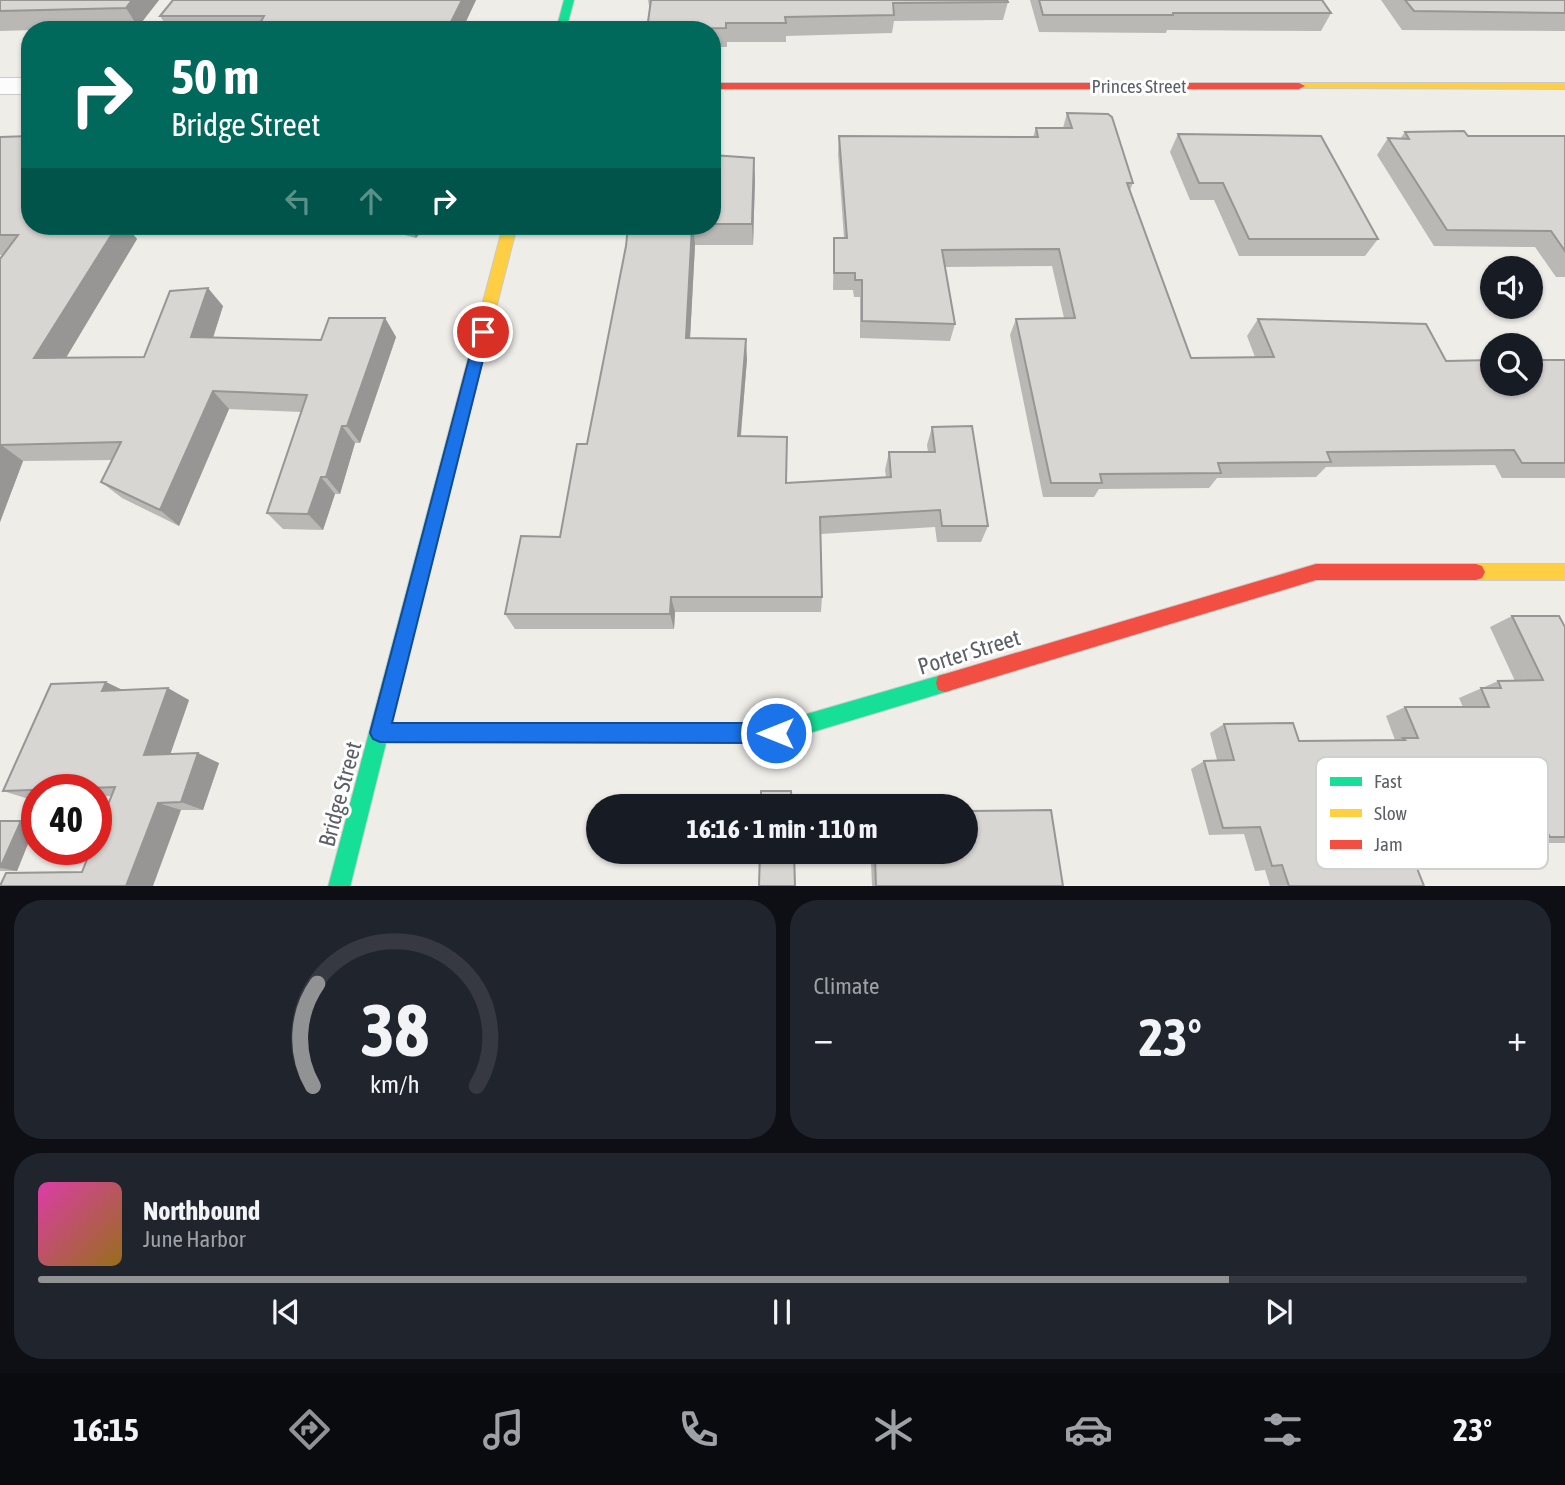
<!DOCTYPE html>
<meta charset="utf-8">
<style>
:root{--surface:#171b24;--page:#20242c;--text:#f1f3f6;--muted:#9ea1a6;--line:#363941;--accent:#909294}
body{margin:0;font-family:"Asap Condensed",sans-serif;background:var(--page);color:var(--text);height:100vh;display:flex;flex-direction:column;font-size:26px;white-space:nowrap}
*{box-sizing:border-box;margin:0}
p{font-size:23px;color:var(--muted)}
.icon{flex:none;width:38px;height:38px;fill:none;stroke:currentColor;stroke-width:2;stroke-linecap:round;stroke-linejoin:round}
.map{position:relative;height:886px;overflow:hidden}
.panel{display:flex;flex-direction:column;gap:14px;padding:14px;background:#0d0f14;flex:1}
.panel>*{flex:none}
.banner{position:absolute;left:21px;top:21px;width:700px;height:214px;border-radius:28px;box-shadow:0 2px 5px #0004;background:#00695c;color:#fff;overflow:hidden}
.tools{position:absolute;left:1480px;top:256px;display:grid;gap:14px}
.tools a{display:grid;place-items:center;width:63px;height:63px;border-radius:50%;background:var(--surface);box-shadow:0 2px 5px #0004;font-size:35px}
.speed{position:absolute;left:21px;top:774px;display:flex;gap:14px;font-size:35px;font-weight:700;text-align:center}
.speed>*{display:grid;place-content:center;width:91px;height:91px;border-radius:50%;background:var(--surface);box-shadow:0 2px 5px #0004;line-height:1}
.speed .limit{border:10px solid #d22;background:#fff;color:#111}
.pin{position:absolute;display:grid;place-items:center;width:60px;height:60px;color:#fff;margin:-30px;border:4px solid #fff;border-radius:50%;box-shadow:0 2px 7px #0007}
.me{position:absolute;width:77px;margin:-38px;rotate:270deg;stroke-linejoin:round;filter:drop-shadow(0 0 5px #0008)}
.turn{display:flex;align-items:center;gap:24px;height:147px;padding:0 35px;font-size:32px}
.turn .icon{width:91px;height:91px;stroke-width:2.5}
.turn b{display:block;font-size:49px;line-height:60px}
.lanes{display:flex;align-items:center;height:66px;padding:0 35px;background:#0003;justify-content:center;gap:35px;direction:ltr}
.lanes .off{opacity:.35}
.big{font-size:52px;font-weight:700;line-height:1.1}
.panel .widget{flex:1;display:flex;flex-direction:column;justify-content:center;gap:10px;min-width:0;padding:0 24px;border-radius:28px;background:var(--page)}
.panel .dial{align-items:center;gap:0}
.dial svg{height:182px;overflow:visible;fill:none;stroke:var(--line);stroke-width:7;stroke-linecap:round;text-anchor:middle}
.dial text{fill:var(--text);stroke:none}
.song{display:flex;align-items:center;gap:21px}
.cover{width:84px;height:84px;border-radius:10px;background:linear-gradient(135deg,hsl(320 70% 55%),hsl(40 70% 35%))}
.played{height:7px;border-radius:4px;background:linear-gradient(90deg,var(--accent) 80%,var(--line) 80%)}
.keys{display:flex;justify-content:space-around;direction:ltr}
.heat{display:flex;justify-content:space-between;align-items:center;font-size:38px;direction:ltr}
.panel .tiles{flex:1;display:grid;gap:14px;grid-template-columns:1fr 1fr}
.widget:last-child{grid-column:span 2}
.trip{position:absolute;left:586px;top:794px;width:392px;height:70px;border-radius:35px;background:var(--surface);box-shadow:0 2px 5px #0004;font-weight:700;line-height:70px;text-align:center}
.dock{display:flex;height:112px;justify-content:space-around;align-items:center;background:#090b0e;color:var(--muted)}
.dock .icon{width:49px;height:49px}
.dock .on{color:var(--accent)}
.dock b{font-size:32px;color:var(--text)}
.map>svg:first-child{display:block}
</style>
<div class="map">
<svg width="1565" height="887" viewBox="0 0 1565 887">
<rect width="100%" height="100%" fill="#eeede8"/>
<g fill="none" stroke-linecap="round" stroke-linejoin="round">
<g stroke="#cbcbca" stroke-width="2">
<path id="street" d="M0,78h30v16h-30z"/>
</g>
<g stroke="#c9cac9" stroke-width="2">
<path id="fast" d="M564,0h10l-8,30h-10z
M454,435l6,2 2,5 -71,281h385l169,-49 7,2 2,7 -2,7 -176,53h-390l-36,144h-22l118,-445 2,-5z"/>
</g>
<g stroke="#c9cac9" stroke-width="2">
<path id="slow" d="M1299,83h266v6l-270,-1v-4z
M503,226h14l-55,216 -2,5h-12l-2,-5z
M1476,564h89v16h-89l-6,-2 -3,-6 3,-6z"/>
</g>
<g stroke="#c9cac9" stroke-width="2">
<path id="jam" d="M712,83h587l6,3 -6,3h-587z
M1316,564h160l6,2 3,6 -3,6 -6,2h-160l-371,112 -7,-2 -2,-7 2,-7 7,-2z"/>
</g>
<use href="#street" fill="#fcfcfc" fill-rule="evenodd"/>
<use href="#fast" fill="#16e098" fill-rule="evenodd"/>
<use href="#slow" fill="#ffcf43" fill-rule="evenodd"/>
<use href="#jam" fill="#f24e42" fill-rule="evenodd"/>
</g>
<path fill="#bab8b5" d="M0,0h159l-21,27 -138,4z
M173,0h303l-14,30h-293l-9,-14z
M648,0h359l1,2 -5,18 -109,1 -2,12 -106,3v6h-59v5h-15v-17h-65l3,-19z
M1030,0h292l9,13 -10,18 -154,-1 -1,3 -127,-1z
M1381,0h184v31l-163,-1z
M1067,113l66,70 -3,7 61,168 64,-1 -8,-21 11,-17 188,42 119,-1v118h-63l-7,-13 -169,2 -10,10 -99,1 -8,10 -110,1 -5,8h-51l-33,-162 6,-16 48,-1 -12,-52 -107,1 10,57 -5,17 -90,-3v-41h-6l-1,-7h-20l1,-52h10l-6,-84 1,-18 194,1 3,-9h27z
M1405,132l63,4h97v141h-9l-21,-30 -101,-1 -57,-91 11,-17 12,1z
M1178,134l200,105 -13,17h-126l-25,-56h-24l-20,-48z
M0,137l30,89h96l11,13 -71,119 78,-1 79,-51 -10,32 108,2 64,-22 11,19 -36,106h-5l-15,51h-5l-12,36 -40,-1 -16,-16 34,-101 -72,-3 -50,117 -57,-28 -21,-16 12,-22 -90,1 -23,61v-263l3,-4h-3z
M712,155l43,24 -2,66h-58l-5,93 57,21 -6,77 45,47 100,-6 -1,-7 4,-18h39l-1,-7 5,-18 56,99 -7,16h-44l-2,-15 -114,7 1,63 -1,15h-146l-1,17h-159l-10,-15 55,-77 27,-93 39,-198 2,-20h84z
M370,226h56l-10,12z
M1512,616l53,11v216h-41l-3,-7h-117l20,50h-154l-5,-16 -10,1 -11,-37 -35,1 -18,-66 13,-8 13,-1 -7,-27 14,-9 75,17 96,-1 -9,-24 19,-9h58l-4,-9 39,-17h17l-25,-54z
M124,690l65,10 -19,54 49,9 -16,47h-22l-99,62 29,-76 -15,1v-8h-59v10l-5,1 -29,-9z
M968,811l95,75h-191l-1,-23 4,-6h33l-1,-5h59v-39z
M0,821l36,3 -19,47h-17z"/>
<path fill="#979694" d="M132,0h27l-21,27 -12,-19z
M462,0h14l-14,30h-12l-1,-4z
M754,158l1,21 -2,66 -1,-21z
M117,226h9l11,13 -82,137 -21,-18z
M410,226h16l-10,12z
M693,226l2,19 -6,113 -3,-20z
M208,288l15,18 -16,50 -16,-19z
M385,318l11,19 -36,106 -13,-17z
M746,339l1,20 -8,95 -1,-18z
M213,391l16,18 -50,117 -19,-16z
M342,426l13,17 -15,51 -14,-17z
M0,444l23,17 -23,61z
M321,477l14,17 -12,36 -15,-16z
M671,597l4,15 -1,17 -4,-15z
M106,682l23,11 -27,-2z
M168,688l21,12 -22,64 -23,-9z
M198,753l21,10 -16,47 -22,-8z
M158,803l23,7 -28,76h-27z
M21,821l15,3 -19,47 -16,-3z"/>
<path fill="#d8d6d3" stroke="#979694" stroke-width="2" d="M0,0h132l-6,8 -126,3z
M173,0h289l-13,26h-43l-1,3 -45,-1 2,-3h-103l5,-9h-104z
M651,0h356l1,2 -115,1 1,12 -109,2 1,6h-60v5l-79,1z
M1039,0h283l9,13h-158v2h-130z
M1405,0h160v13l-151,-2z
M1067,113l41,1 4,3 21,66h-6l64,175 83,-1 -16,-38 168,5 20,37 47,-1v23h38v-23h34v103h-43l-8,-13 -187,2 4,10 -113,1 3,10 -121,1 2,9h-51l-35,-164 59,-1 -16,-69 -117,1 13,74 -93,-3v-41h-7v-7h-21v-35h13l-8,-102 199,1 -2,-9h36z
M1464,131l4,5h97v115l-14,-20 -104,-1 -59,-92 21,1 -4,-7z
M1178,134l143,2 57,103h-129l-26,-56h-24z
M30,136v90h87l-83,132 110,-1 26,-66 38,-3 -17,49 130,3 8,-22h56l-38,108h-5l-16,51h-5l-13,37 -41,-1 40,-118 -94,-4 -53,119 -59,-28 20,-40 -121,3v-186l18,-24h-18v-98z
M712,155l42,3 -2,66h-40z
M628,226h64l-6,112 60,1 -8,97 49,1 -1,46 105,-6 -2,-25h46l-3,-25 40,-1 16,100h-46l-2,-16 -120,7 2,80h-151l-1,17h-165l16,-78 39,1 17,-93h10l39,-198z
M1512,616h47l6,11v210h-15l-4,-7h-144l22,56h-135l-7,-21 -10,1 -12,-39 -37,1 -19,-67 30,-1 -10,-36 69,-1 6,18 106,-1 -2,-2h15l-13,-31h84l-8,-19h20l-3,-7 45,-1z
M106,682l-4,9 66,-3 -24,67 54,-2 -17,49 -23,1 -32,83h-126l6,-13 76,-1 9,-23h5v-14l19,-48 -112,4 48,-107z
M761,791h30l1,16h-31z
M1051,810l12,76h-187l-1,-29h38v-5h53v-36h2v-5z
M0,821h21l-21,47z
M760,852h34l1,34h-36z"/>
<path fill="#1a73e8" stroke="#114b97" stroke-width="2" d="M483,327l7,5 -98,391h384l7,3 3,7 -3,7 -7,3 -396,-1 -7,-3 -3,-6 106,-401z"/>
<g text-anchor="middle" dominant-baseline="central" stroke-width="6" stroke-linejoin="round" paint-order="stroke">
<g font-size="19" fill="#5d6167" stroke="#fff">
<text x="1139" y="86">Princes Street</text>
</g>
<g font-size="23" fill="#5d6167" stroke="#fff">
<text transform="translate(969 652) rotate(-17)">Porter Street</text>
<text transform="translate(340 794) rotate(-75)">Bridge Street</text>
</g>
</g>
<rect x="1316" y="757" width="232" height="112" rx="10" fill="#fff" stroke="#ced0d1" stroke-width="2"/>
<rect x="1330" y="777" width="32" height="9" fill="#16e098"/>
<rect x="1330" y="809" width="32" height="8" fill="#ffcf43"/>
<rect x="1330" y="840" width="32" height="9" fill="#f24e42"/>
<g font-size="19" fill="#5d6167">
<text x="1374" y="788">Fast</text>
<text x="1374" y="820">Slow</text>
<text x="1374" y="851">Jam</text>
</g>
</svg>
<div class="tools">
<a><svg class="icon" aria-label="sound" viewBox="0 0 24 24"><path d="M4 9h4l5-4v14l-5-4H4zM17 9q2 3 0 6"/></svg></a>
<a><svg class="icon" aria-label="search" viewBox="0 0 24 24"><circle cx="10" cy="10" r="6"/><path d="M15 15l6 6"/></svg></a>
</div>
<div class="speed"><div class="limit">40</div></div>
<div class="pin" style="left:483px;top:332px;background:#d93025"><svg class="icon" aria-label="arrive" viewBox="0 0 24 24"><path d="M6 21V4h12l-3 4 3 4H6"/></svg></div>
<svg class="me" style="left:776px;top:733px" viewBox="-20 -20 40 40"><circle r="17" fill="#1a73e8" stroke="#fff" stroke-width="3"/><path d="M0-11L8 9 0 5-8 9z" fill="#fff"/></svg>
<div class="trip">16:16 · 1 min · 110 m</div>
<div class="banner">
<div class="turn"><svg class="icon" aria-label="right" viewBox="0 0 24 24"><path d="M7 20v-9h11M14 6l5 5-5 5"/></svg><div><b>50 m</b>Bridge Street</div></div>
<div class="lanes"><svg class="icon off" aria-label="left" viewBox="0 0 24 24"><path d="M17 20v-9H6M10 6l-5 5 5 5"/></svg><svg class="icon off" aria-label="ahead" viewBox="0 0 24 24"><path d="M12 20V5M6 11l6-6 6 6"/></svg><svg class="icon" aria-label="right" viewBox="0 0 24 24"><path d="M7 20v-9h11M14 6l5 5-5 5"/></svg></div>
</div>
</div>
<section class="panel">
<div class="tiles">
<div class="widget dial"><svg viewBox="0 0 100 80">
<path d="M14 69A42 42 0 1 1 86 69"/>
<path d="M14 69A42 42 0 0 1 16 24" stroke="#909294"/>
<text x="50" y="56" font-size="32" font-weight="700">38</text>
<text x="50" y="72" font-size="11">km/h</text>
</svg></div>
<div class="widget"><p>Climate</p>
<div class="heat"><a>−</a><b class="big">23°</b><a>+</a></div>
</div>
<div class="widget">
<div class="song"><i class="cover"></i><div><b>Northbound</b><p>June Harbor</p></div></div>
<div class="played"></div>
<div class="keys"><svg class="icon" aria-label="previous" viewBox="0 0 24 24"><path d="M18 5L8 12l10 7zM5 5v14"/></svg><svg class="icon" aria-label="pause" viewBox="0 0 24 24"><path d="M8 5v14M16 5v14"/></svg><svg class="icon" aria-label="next" viewBox="0 0 24 24"><path d="M6 5l10 7-10 7zM19 5v14"/></svg></div>
</div>
</div>
</section>
<nav class="dock">
<b>16:15</b>
<svg class="icon on" aria-label="directions" viewBox="0 0 24 24"><path d="M12 3l9 9-9 9-9-9zM9 14v-3h6M13 9l2 2-2 2"/></svg>
<svg class="icon" aria-label="music" viewBox="0 0 24 24"><path d="M9 18V5l10-2v13"/><circle cx="6" cy="18" r="3"/><circle cx="16" cy="16" r="3"/></svg>
<svg class="icon" aria-label="phone" viewBox="0 0 24 24"><path d="M5 4h4l2 5-3 2q2 4 5 5l2-3 5 2v4C11 20 4 13 5 4z"/></svg>
<svg class="icon" aria-label="climate" viewBox="0 0 24 24"><path d="M12 3v18M4 7l16 10M4 17L20 7"/></svg>
<svg class="icon" aria-label="car" viewBox="0 0 24 24"><path d="M5 17H2v-5l4-1 3-4h7l3 4 3 1v5h-3M9 17h6M6 11h13"/><circle cx="7" cy="17" r="2"/><circle cx="17" cy="17" r="2"/></svg>
<svg class="icon" aria-label="filters" viewBox="0 0 24 24"><path d="M4 7h16M4 17h16"/><circle cx="9" cy="7" r="2"/><circle cx="15" cy="17" r="2"/></svg>
<b>23°</b>
</nav>
